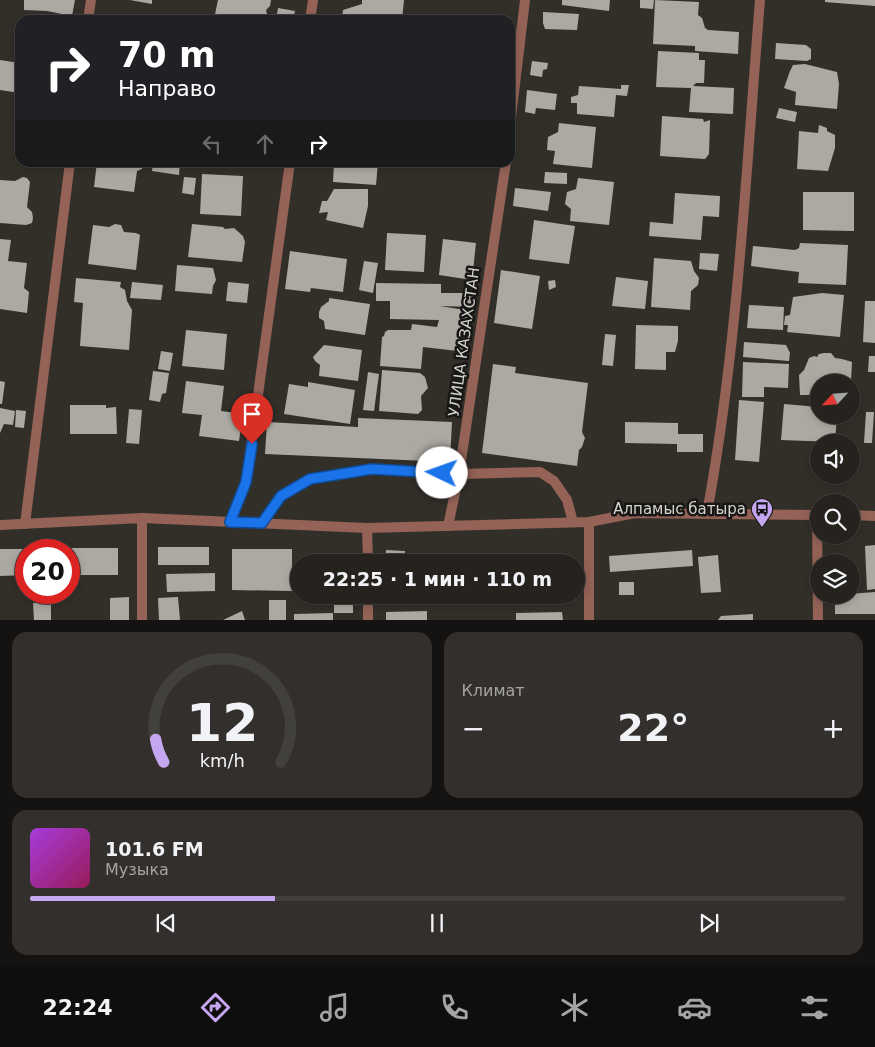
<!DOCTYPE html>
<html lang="ru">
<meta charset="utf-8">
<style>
:root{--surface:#26231f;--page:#322f2c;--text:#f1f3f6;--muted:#a4a4a4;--line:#42403d;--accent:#c5a6f0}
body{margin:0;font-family:"DejaVu Sans",sans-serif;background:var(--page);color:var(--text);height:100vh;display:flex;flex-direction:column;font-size:19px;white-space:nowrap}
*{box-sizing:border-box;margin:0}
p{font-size:16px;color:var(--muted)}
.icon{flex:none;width:28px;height:28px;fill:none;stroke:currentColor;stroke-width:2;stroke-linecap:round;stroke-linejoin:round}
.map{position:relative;height:620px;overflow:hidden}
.panel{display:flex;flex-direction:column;gap:12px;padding:12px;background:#151311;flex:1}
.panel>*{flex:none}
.top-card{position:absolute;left:15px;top:15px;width:500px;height:152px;border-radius:15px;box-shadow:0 2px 8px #0003,0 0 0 1px var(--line);background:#202124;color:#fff;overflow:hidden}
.needle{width:32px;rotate:244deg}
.buttons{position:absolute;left:810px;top:374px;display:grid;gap:10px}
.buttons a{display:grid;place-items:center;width:50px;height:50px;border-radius:50%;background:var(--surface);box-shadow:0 2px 8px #0003,0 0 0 1px var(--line);font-size:25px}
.speed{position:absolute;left:15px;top:539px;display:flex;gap:10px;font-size:25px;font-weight:700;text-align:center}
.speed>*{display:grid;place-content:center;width:65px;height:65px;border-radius:50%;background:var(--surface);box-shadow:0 2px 8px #0003,0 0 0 1px var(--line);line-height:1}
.speed .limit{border:8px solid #d22;background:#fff;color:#111}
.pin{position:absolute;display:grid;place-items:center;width:42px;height:42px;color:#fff;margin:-51px -21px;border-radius:50% 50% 50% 0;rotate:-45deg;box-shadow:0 0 5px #0007}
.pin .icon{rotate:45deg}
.me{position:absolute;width:55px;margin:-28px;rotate:273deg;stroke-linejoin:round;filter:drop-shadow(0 0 4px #0008)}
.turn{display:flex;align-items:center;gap:18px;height:105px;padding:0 20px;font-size:22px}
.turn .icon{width:65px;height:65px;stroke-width:2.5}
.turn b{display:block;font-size:35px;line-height:42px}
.lanes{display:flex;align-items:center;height:48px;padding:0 20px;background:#0003;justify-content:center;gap:25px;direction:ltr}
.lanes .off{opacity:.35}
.big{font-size:38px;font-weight:600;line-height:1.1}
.panel .card{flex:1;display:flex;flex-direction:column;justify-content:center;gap:8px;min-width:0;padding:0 18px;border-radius:15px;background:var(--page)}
.panel .dial{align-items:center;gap:0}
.dial svg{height:130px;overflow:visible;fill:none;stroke:var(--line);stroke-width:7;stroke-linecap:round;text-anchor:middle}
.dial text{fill:var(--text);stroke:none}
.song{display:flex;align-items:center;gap:15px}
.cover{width:60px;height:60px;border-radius:8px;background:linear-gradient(135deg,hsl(280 70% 55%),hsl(330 70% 35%))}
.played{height:5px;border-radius:2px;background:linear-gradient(90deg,var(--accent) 30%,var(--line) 30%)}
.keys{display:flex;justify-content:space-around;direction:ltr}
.heat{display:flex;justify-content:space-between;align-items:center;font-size:28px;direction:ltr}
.panel .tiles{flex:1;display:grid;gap:12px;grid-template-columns:1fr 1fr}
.card:last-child{grid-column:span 2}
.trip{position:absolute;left:290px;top:554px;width:295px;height:50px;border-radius:25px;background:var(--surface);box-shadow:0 2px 8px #0003,0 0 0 1px var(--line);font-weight:600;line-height:50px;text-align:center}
.tabs{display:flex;height:80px;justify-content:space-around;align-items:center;background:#0f0e0c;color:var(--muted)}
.tabs .icon{width:35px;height:35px}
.tabs .selected{color:var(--accent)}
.tabs b{font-size:22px;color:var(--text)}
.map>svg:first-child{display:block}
</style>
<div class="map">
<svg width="875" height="620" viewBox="0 0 875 620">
<rect width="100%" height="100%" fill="#322f29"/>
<path fill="#aca9a2" d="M24,0h51l-3,16 -25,-5 -23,-1z
M130,0h22v4z
M218,0h53l-1,6 -4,4 1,4 -5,6 -48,-1z
M362,0h42l-2,20h-49l-11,-2 1,-8 19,-6z
M562,0h48l-1,11 -47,-6z
M640,0h14l-1,9 -13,-1z
M655,0l44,2 -1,13 4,3 3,10 3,2 31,2 -1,22 -43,-3v-5l-42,-2z
M825,0h50v6l-50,-4z
M278,8l17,3 -2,9h-17z
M543,12l36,2 -2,16 -32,-1 -2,-6z
M776,43l30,2 5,4v10l-4,2 -32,-2z
M658,51l41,2v7h6l-1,23h-8l-3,3 41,2 -1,26 -44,-2 2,-24 -35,-1z
M0,60l20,3v30l-20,-3z
M532,61l16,2 -1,6 -4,1 -1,7 -12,-2z
M805,64l32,8 2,12 -2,25 -42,-4 1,-13 -12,-4 6,-17 3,-6z
M621,85h8l-2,11 -11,-1 -2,22 -37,-3v-11h-6v-6l7,-2 1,-9 42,3z
M527,90l30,4 -2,16 -19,-2 -1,6 -10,-2z
M779,108l18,4 -2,10 -19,-4z
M662,116l41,3 1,3 6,-2 -1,34 -4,5 -45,-3z
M559,123l37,4 -4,41 -39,-4 2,-13 -8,-1 1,-13 10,-5z
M819,125l8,3v3l8,4v13l-7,23 -31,-2 2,-38 19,2z
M97,162h46l-1,7 -5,2 -3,21 -40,-5z
M153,162h27l-1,13 -27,-4z
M334,162h44l-2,23 -43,-3z
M545,172l22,1v11l-23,-1z
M202,174l41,2 -2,40 -41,-2z
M23,177l4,1 3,4 -3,25 5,5 1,6 -1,5 -6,2 -26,-2v-43l15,1z
M184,177l12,1 -2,17 -12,-2z
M578,178l36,4 -5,43 -39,-4 1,-12 -6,-5 2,-12 9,-3z
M515,188l36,4 -3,19 -35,-5z
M334,189h34v17l-5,22 -37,-8 2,-8 -9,1 3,-12h5z
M803,192h51v39l-51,-1z
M675,193l45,3 -1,21 -16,-1 -2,24 -52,-4 1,-14 23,2z
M534,220l41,6 -6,38 -40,-5z
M115,224l6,1 3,7 12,1 4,2 -4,35 -48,-6 5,-39 16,2z
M192,224l31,3 2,2 9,-1 9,8 2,6 -3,20 -54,-5z
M387,233l39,2 -2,37 -39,-2z
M0,239l11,1 -3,21 19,2 -3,25 5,4 -2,21 -27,-4z
M443,239l33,4 -4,37 -33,-5z
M800,243l48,2 -2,40 -48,-2 1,-11 -48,-6 2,-20 42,4 4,-2z
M290,251l57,8 -4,33 -32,-4 -1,4 -25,-3z
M700,253l19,1 -2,17 -18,-2z
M654,258l37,3 3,10 5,7 -1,7 -7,6 -1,19 -39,-3z
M364,261l14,2 -5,30 -14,-3z
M177,265l36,3 3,12 -3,6 -1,8 -37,-3z
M501,270l39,6 -8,53 -38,-6z
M616,277l32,4 -3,28 -33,-3z
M76,278l45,4 -1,5 5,3 2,11 5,9 -3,40 -49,-4 3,-43 -9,-1z
M555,280l1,7 -7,3 -1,-9z
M132,282l31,3 -2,15 -31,-2z
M228,282l21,2 -2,19 -21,-2z
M376,283l65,1v9h32v14l-33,-1 31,5 -5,41 -43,-5 -2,22 -41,-3 2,-29 2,-1 1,-4 3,-2h23l1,-6 25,3 2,-7 -49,-1v-18h-14z
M822,293l22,2 -4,42 -53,-5 1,-7h-4l1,-9 5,-1 3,-18z
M329,298l41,6 -5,31 -40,-6 -1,-8 -5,-3v-6l2,-5 8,-6z
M865,301h10v42l-12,-1z
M749,305l35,2 -1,23 -36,-2z
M636,325l42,1v15l-3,11h-9v18l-31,-1z
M186,330l41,4 -3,36 -42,-4z
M605,334l11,1 -3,31 -11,-1z
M744,342l42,3 4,8 -1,8 -46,-4z
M324,345l38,5 -4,31 -39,-5 1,-11 -5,-4 -2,-4z
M161,351l12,2 -3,18 -12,-2z
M824,353h7l4,5 7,1 10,3 -1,20h-32v13h-19l-1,-20 5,-5 5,-12 5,-2 3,1 2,-3z
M869,356h6v16h-7z
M743,362l46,2 -1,24 -24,-1v10h-22z
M493,364l23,3 -1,6 73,10 -6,49 3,6 -3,9 -3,3 -2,16 -95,-13z
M382,370l38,3 5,4 3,11 -7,8 1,14 -4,4 -39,-3z
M153,371l16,2 -3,20 -4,1 -2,8 -11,-2z
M368,372l11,2 -5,37 -11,-1z
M0,381l5,1 -3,22h-2z
M186,381l38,5 -3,25 22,3 -4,27 -40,-5 3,-21 -20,-2z
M308,382l47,8 -5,34 -66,-10 5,-30 19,3z
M739,400l25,2 -5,60 -24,-2z
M784,404l35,3v8h18l-2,27 -54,-2z
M70,405h36v3l10,-1 1,27h-47z
M0,408l15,3 -2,14 -9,-1 -4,9z
M129,409l13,1 -3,34 -13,-1z
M16,410l10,1 -2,17 -9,-1z
M866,412h8l-2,31h-8z
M358,418l94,4 -2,40 -185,-8 2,-32 91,5z
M625,422l53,1v11h25v18h-26v-8l-52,-1z
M875,545v44l-8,1 -2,-44z
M158,547h51v18h-51z
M61,548h57v27h-49v-25h-8z
M0,549h26v26l-26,1z
M232,549h60v42l-60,-1z
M386,550l19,1 -1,11h-19z
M692,550l1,16 -83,6 -1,-16z
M324,554h33v8h-33z
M566,554l1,8h-41v-7z
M718,555l3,37 -20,1 -3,-36z
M427,556h47v6h-47z
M215,573v18l-48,1 -1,-18z
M619,582h15v13h-15z
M875,592v22h-40v-19z
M323,595h35l-5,2v16h-19v-15l-11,-1z
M129,597v23h-19v-22z
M178,597l2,23h-21l-1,-22z
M269,600h17v20h-17z
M51,602v18h-17l-1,-17z
M242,611l3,9h-22z
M427,611v9h-41v-8z
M562,612l1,8h-47v-7z
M333,613v7h-39v-6z
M753,614v6h-35l3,-4z"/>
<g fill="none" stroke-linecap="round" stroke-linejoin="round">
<path stroke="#946257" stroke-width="10" d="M262,523l19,-27 29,-17 62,-10 87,5 81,-2 14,9 13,19 6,22"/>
<path stroke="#946257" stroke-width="10" d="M88,20l3,-20
M310,20l3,-20
M510,126l15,-126
M707,513c31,-169 39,-342 53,-513
M230,522l16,-40 44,-320
M589,522v98
M25,524l45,-362
M448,526l11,-52 47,-312
M367,528l1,34
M368,595v25"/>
<path stroke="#946257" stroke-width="10" d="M817,514l1,106
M851,515l24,1
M0,525l142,-7 225,10 222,-6 46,-9 184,2
M142,620v-102"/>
</g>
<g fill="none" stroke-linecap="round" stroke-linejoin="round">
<g stroke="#114b97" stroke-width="12">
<path id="route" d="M252,444l-6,38 -16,40 32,1 19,-27 29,-17 62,-10 70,4"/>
</g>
<use href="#route" stroke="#1a73e8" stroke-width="9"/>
</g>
<defs>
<g id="bus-pin" transform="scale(1.125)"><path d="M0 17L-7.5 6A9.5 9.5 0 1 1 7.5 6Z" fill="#c5a6f0" stroke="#181715"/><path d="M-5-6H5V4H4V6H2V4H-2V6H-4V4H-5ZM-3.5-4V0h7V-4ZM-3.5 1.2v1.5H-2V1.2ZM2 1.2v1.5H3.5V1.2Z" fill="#111"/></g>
</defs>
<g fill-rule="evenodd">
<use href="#bus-pin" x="762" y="509"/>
</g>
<g text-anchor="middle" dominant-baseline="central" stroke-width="5" stroke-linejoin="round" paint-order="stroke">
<g font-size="15" fill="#d5d3d0" stroke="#181715">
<text transform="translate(464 342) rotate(-82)">УЛИЦА КАЗАХСТАН</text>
</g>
<g font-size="15" fill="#d5d3d0" stroke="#181715" text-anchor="end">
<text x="746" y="509">Алпамыс батыра</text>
</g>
</g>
</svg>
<div class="buttons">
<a><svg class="needle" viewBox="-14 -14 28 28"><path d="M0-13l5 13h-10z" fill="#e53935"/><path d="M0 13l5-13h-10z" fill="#a4a4a4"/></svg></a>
<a><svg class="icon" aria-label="sound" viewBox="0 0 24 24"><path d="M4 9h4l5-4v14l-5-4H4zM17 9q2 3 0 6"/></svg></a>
<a><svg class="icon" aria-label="search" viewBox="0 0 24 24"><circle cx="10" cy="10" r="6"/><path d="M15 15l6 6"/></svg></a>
<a><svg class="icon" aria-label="layers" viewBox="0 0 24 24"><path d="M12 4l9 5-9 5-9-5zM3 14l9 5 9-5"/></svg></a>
</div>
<div class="speed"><div class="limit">20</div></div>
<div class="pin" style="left:252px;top:444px;background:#d93025"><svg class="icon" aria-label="arrive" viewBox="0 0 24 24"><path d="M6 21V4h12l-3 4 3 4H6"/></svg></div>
<svg class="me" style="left:442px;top:473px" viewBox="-20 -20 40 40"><circle r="19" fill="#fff"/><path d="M0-13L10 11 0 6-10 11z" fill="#1a73e8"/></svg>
<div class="trip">22:25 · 1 мин · 110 m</div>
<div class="top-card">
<div class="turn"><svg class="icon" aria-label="right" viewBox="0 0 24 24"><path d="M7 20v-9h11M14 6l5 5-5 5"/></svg><div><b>70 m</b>Направо</div></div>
<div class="lanes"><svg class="icon off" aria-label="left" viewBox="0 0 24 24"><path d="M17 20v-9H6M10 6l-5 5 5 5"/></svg><svg class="icon off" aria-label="ahead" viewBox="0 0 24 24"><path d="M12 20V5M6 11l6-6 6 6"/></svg><svg class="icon" aria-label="right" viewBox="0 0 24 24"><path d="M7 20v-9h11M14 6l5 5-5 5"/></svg></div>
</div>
</div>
<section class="panel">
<div class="tiles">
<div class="card dial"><svg viewBox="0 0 100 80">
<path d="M14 69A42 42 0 1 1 86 69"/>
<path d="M14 69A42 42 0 0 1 9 55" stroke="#c5a6f0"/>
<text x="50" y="56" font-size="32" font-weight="700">12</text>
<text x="50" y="72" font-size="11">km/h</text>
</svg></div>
<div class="card"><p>Климат</p>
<div class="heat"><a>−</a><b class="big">22°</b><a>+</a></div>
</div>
<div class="card">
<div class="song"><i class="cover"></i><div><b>101.6 FM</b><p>Музыка</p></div></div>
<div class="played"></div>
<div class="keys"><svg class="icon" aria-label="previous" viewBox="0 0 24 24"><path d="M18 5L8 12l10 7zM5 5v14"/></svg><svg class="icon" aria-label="pause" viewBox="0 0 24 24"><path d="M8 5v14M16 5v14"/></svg><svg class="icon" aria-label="next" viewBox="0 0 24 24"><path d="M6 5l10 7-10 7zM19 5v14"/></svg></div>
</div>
</div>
</section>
<nav class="tabs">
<b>22:24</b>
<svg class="icon selected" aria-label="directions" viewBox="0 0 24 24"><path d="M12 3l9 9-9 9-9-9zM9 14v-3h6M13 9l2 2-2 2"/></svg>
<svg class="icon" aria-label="music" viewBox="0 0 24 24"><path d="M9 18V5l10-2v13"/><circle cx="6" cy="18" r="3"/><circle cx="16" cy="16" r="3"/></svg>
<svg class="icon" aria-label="phone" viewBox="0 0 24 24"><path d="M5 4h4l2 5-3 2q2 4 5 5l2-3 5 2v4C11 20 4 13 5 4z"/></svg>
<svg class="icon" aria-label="climate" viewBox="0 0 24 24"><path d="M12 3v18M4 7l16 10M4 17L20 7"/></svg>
<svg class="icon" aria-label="car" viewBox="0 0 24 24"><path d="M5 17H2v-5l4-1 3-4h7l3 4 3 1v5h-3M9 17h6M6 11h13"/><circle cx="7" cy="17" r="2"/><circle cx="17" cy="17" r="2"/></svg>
<svg class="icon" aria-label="filters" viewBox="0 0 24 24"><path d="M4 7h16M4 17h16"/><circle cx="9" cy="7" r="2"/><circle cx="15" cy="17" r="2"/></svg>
</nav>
